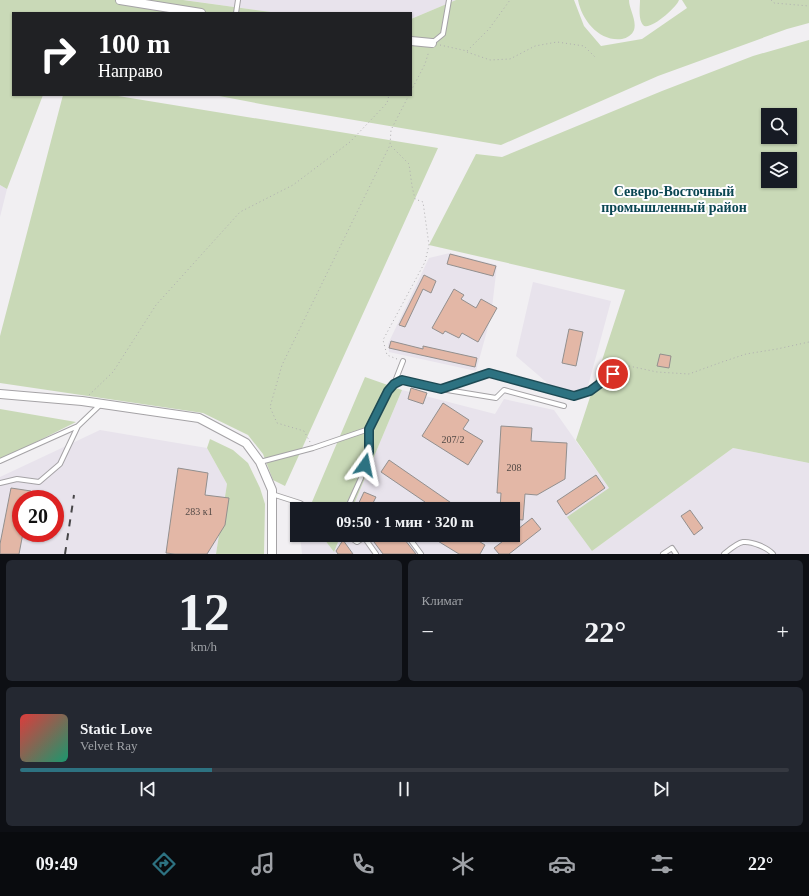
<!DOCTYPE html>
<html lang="ru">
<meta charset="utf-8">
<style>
:root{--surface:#171b24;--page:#242831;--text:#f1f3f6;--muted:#9ea1a6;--line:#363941;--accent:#2d7281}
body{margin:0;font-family:Georgia,serif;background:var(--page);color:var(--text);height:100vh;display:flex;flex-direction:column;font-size:15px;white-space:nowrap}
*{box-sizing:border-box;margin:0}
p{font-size:13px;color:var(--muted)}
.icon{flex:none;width:22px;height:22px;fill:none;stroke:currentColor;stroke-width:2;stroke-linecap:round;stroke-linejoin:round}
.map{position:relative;height:554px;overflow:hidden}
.drawer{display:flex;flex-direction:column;gap:6px;padding:6px;background:#0d0f14;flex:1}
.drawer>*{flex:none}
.hud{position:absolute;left:12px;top:12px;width:400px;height:84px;border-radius:0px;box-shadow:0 1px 3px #0004;background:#202124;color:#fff;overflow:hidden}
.buttons{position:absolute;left:761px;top:108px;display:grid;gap:8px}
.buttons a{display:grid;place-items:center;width:36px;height:36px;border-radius:0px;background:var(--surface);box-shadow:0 1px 3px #0004;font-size:20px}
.speed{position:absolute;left:12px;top:490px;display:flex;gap:8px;font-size:20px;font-weight:700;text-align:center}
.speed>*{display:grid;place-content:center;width:52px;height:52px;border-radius:50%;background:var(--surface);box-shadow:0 1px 3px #0004;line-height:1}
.speed .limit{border:6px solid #d22;background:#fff;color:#111}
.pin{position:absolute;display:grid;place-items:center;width:34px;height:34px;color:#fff;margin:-17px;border:2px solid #fff;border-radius:50%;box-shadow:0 1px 4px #0007}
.me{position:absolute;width:44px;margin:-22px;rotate:12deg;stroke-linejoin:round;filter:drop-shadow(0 0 3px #0008)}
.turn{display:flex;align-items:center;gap:14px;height:84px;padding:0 20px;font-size:18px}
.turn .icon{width:52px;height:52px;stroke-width:2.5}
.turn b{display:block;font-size:28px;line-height:34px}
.big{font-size:30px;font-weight:700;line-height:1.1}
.drawer .widget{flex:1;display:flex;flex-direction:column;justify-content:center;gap:6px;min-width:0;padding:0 14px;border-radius:6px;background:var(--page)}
.drawer .dial{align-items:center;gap:0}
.dial b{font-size:52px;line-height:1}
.song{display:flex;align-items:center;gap:12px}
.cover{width:48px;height:48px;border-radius:6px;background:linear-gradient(135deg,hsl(0 70% 55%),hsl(160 70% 35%))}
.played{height:4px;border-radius:2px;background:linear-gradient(90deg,var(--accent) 25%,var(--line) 25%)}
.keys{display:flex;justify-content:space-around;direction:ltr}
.heat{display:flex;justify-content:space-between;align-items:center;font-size:22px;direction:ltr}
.drawer .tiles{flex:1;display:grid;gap:6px;grid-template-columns:1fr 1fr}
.widget:last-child{grid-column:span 2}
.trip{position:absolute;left:290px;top:502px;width:230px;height:40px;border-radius:0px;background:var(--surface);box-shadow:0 1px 3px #0004;font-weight:700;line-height:40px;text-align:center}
.tabs{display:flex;height:64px;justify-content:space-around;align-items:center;background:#090b0e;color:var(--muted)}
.tabs .icon{width:28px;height:28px}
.tabs .selected{color:var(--accent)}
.tabs b{font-size:18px;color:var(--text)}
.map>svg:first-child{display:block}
</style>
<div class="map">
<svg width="809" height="554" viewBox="0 0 809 554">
<rect width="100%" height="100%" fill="#f1eff2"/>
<path fill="#e8e3ec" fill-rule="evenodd" d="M184,0h272l-45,19v-6h-133z
M0,185l7,4 -7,28z
M450,253l47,12 -6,51 -15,55 -87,-19 -1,-8 41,-86z
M533,282l78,19 -23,85 -11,8 -25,-7 -36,-31z
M402,390l93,24 9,-15 50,11 55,78 -17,63 141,-103 76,15v91h-507l-2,-19h21l13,17 7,-17h172v-26h-161z
M100,430l107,18 20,36 -11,70h-216v-77zM21,499h34v34h-34z"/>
<path fill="#c9d9b7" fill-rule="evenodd" d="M0,0h183l95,13h-265v82h30l-36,94 -7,-4z
M456,0h118l10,26 17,20 41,-7 45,-31 -5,-8h127v23l-22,6 -129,47 -157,69 -235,-40 -52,-10h197v-76z
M578,0h51c0,9 8,20 5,30 -2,5 -7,8 -12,9 -22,3 -40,-18 -44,-39z
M640,0h39c-2,7 -30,32 -36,25 -5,-6 -3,-18 -3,-25z
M809,40v423l-76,-15 -141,103 -25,-34 42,-29 -33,-48 49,-150 -196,-45 47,-91 26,3 160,-66 91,-35zM768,115h22v22h-22zM768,159h22v22h-22z
M63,95h49l326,53 -153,338 -12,-6 -10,-26 -15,-19 -45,-22 -203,-30v-47z
M365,377l37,13 -50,119h-43z
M0,409l76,13 -76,38z
M210,439l23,11 15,13 12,25 5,16 -1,50h-48l11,-70 -20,-36z
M321,535h20l-7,17z"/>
<path fill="#e3b7a6" stroke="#928f8e" d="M450,254l46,12 -3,10 -46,-12z
M424,275l12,6 -5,12 -8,-4 -18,38 -6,-2z
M454,289l10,6 -3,4 15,9 5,-9 16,9 -19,34 -16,-9 -3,5 -14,-7 -2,3 -11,-6z
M569,329l14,3 -7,34 -14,-3z
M391,341l32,8v-3l54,12 -2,9 -86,-19z
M660,354l11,2 -2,12 -12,-2z
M411,388l16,5 -4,11 -15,-5z
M443,403l26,17 -6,9 20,12 -15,24 -46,-29z
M501,426l31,2 -1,13 36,2 -2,36 -28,16 -12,-1 -2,26 -10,-1v-10h-13l1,-16h-4z
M389,460l71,49h-39l4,-7 -44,-30z
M178,468l30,5 -3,22 24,3 -4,27 -18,29h-32l-9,-1z
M596,475l9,13 -39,27 -9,-14z
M11,488l20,3 -1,8h-9v34h2l-4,21h-19v-10z
M364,492l12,5 -6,12h-14z
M690,510l13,18 -9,7 -13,-19z
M532,518l9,11 -32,25h-10l-5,-6 17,-13h2v-2z
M375,535h26l15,19h-33l-12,-16z
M428,535h41l16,10 -5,9h-21z
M343,540l10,14h-15l-2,-3z"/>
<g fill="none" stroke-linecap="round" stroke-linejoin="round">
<g stroke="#a5a3a6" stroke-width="6">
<path id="lane" d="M236,13l2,-13
M432,43l11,-9 6,-34
M394,384l9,-23
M443,389l46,-16 85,23 16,-5 34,-25
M0,461l78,-35
M260,462l53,-14 56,-19 19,-38 5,-7 8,-3 40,8 55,9 8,-8 60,16
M0,483l17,-4 22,3 21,-18 18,-38 23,-22
M272,494l28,9 9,6
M347,509l14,-31 8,-26v-23
M347,535l10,7 10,-7
M407,535l14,19
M364,537l12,17
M663,554l9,-6 4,6
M724,554c5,-4 13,-11 19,-12 9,-1 25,6 30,12"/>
</g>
<g stroke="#a5a3a6" stroke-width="10">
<path id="street" d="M120,0l81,13
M411,41l21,2
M0,394l82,7 117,17 47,25 14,19 12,28v64"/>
</g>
<path stroke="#afaeb0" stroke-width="1" stroke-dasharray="1 3" stroke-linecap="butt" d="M771,0l3,3 35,3
M440,45l27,6 22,-22 21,-29
M467,52l23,8 20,-1 25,-13 22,-4 27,4 11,11
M411,91l14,-27 4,-13
M397,359l-10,-4 -4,-15 42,-78 4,-17 -6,-43 -8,-3 -3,-13 -3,-22 -19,-19 1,-15 18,-35
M629,366l28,6 32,2 33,-12 24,-8 31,-5 32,-7
M89,395l24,-23 43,-67 84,-93 53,-27 57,-43 37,-39 2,-8
M310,442l-6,-11 -27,-8 -7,-16 12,-42 108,-220"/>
<use href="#lane" stroke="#fff" stroke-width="4"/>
<use href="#street" stroke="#fff" stroke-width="8"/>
<path stroke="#474648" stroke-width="2" stroke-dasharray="7 7" stroke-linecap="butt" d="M65,554l9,-59"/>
</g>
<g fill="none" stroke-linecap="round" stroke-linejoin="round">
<g stroke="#1d4a54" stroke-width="10">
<path id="route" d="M365,465l4,-13v-23l19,-38 6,-7 8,-4 39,9 48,-16 85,23 16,-5 23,-17"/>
</g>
<use href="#route" stroke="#2d7281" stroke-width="7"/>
</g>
<g text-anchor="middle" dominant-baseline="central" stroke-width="4" stroke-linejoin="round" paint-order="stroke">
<g font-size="10" fill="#544a46">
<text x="453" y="439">207/2</text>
<text x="514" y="467">208</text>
<text x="199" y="511">283 к1</text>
</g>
<g font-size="14" font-weight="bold" fill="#0a4652" stroke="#fefdff">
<text x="674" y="191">Северо-Восточный<tspan x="674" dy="16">промышленный район</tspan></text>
</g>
</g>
</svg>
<div class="buttons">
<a><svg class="icon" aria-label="search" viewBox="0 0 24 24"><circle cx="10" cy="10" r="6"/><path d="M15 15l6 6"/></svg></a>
<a><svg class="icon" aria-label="layers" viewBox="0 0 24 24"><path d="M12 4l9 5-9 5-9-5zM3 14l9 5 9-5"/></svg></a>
</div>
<div class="speed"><div class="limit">20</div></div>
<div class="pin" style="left:613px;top:374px;background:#d93025"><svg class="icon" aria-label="arrive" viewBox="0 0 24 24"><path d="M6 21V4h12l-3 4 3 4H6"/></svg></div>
<svg class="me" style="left:365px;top:465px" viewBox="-20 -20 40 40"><path d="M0-17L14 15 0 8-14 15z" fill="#2d7281" stroke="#fff" stroke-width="4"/></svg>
<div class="trip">09:50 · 1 мин · 320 m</div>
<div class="hud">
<div class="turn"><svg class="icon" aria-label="right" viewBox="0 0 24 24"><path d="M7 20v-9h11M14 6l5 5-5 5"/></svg><div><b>100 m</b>Направо</div></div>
</div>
</div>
<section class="drawer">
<div class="tiles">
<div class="widget dial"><b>12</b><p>km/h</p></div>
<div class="widget"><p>Климат</p>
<div class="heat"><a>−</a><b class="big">22°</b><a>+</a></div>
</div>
<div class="widget">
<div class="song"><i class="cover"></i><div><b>Static Love</b><p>Velvet Ray</p></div></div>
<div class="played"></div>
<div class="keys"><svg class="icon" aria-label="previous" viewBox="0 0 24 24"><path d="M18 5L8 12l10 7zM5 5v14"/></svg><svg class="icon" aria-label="pause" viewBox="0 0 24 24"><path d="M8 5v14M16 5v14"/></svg><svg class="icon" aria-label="next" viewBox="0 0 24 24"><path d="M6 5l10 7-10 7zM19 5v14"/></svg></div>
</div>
</div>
</section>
<nav class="tabs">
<b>09:49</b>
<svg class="icon selected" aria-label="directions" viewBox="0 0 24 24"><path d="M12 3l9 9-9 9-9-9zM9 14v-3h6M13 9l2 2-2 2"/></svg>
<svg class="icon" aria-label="music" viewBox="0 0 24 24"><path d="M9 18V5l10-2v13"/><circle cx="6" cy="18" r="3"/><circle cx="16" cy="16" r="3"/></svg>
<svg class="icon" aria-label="phone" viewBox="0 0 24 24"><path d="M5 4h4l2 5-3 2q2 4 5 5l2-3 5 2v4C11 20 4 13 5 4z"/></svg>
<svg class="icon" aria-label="climate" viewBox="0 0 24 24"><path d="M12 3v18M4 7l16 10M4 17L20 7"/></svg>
<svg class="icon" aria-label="car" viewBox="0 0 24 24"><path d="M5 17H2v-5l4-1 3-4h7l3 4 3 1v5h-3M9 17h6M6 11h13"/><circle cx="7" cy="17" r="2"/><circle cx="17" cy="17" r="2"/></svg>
<svg class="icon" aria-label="filters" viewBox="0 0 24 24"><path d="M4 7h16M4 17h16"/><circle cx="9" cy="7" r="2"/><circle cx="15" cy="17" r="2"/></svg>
<b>22°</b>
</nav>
